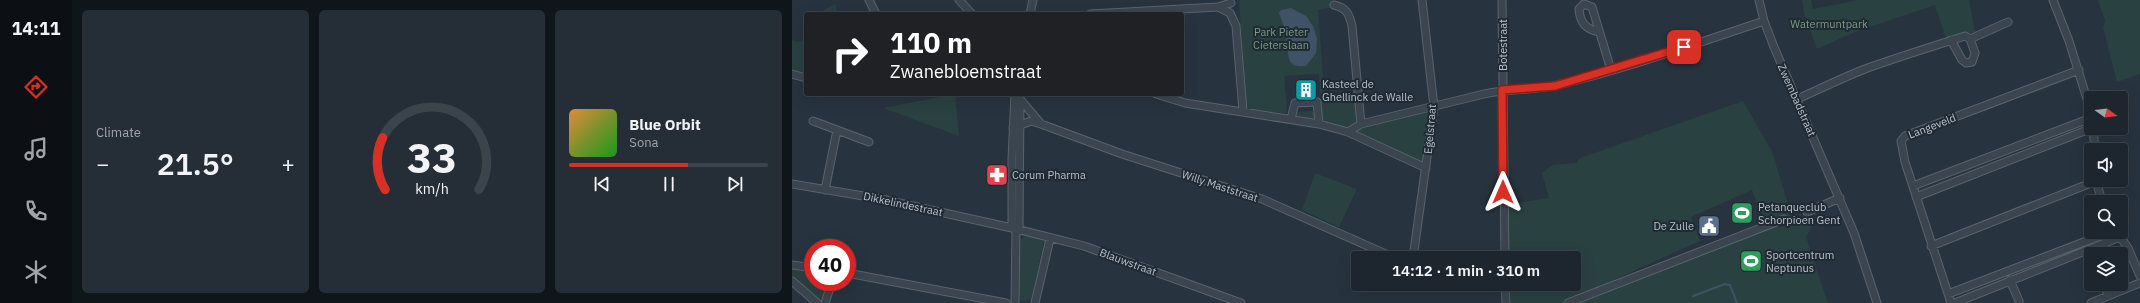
<!DOCTYPE html>
<meta charset="utf-8">
<style>
:root{--surface:#1d262f;--page:#252e37;--text:#f1f3f6;--muted:#a0a5aa;--line:#3b434b;--accent:#d93025}
body{margin:0;font-family:"IBM Plex Sans",sans-serif;background:var(--page);color:var(--text);height:100vh;display:flex;flex-direction:column;font-size:15px;white-space:nowrap}
*{box-sizing:border-box;margin:0}
p{font-size:13px;color:var(--muted)}
.icon{flex:none;width:22px;height:22px;fill:none;stroke:currentColor;stroke-width:2;stroke-linecap:round;stroke-linejoin:round}
.map{position:relative;flex:1;overflow:hidden}
.side{display:flex;flex-direction:column;gap:10px;padding:10px;background:#10151a;width:720px}
.side>*{flex:none}
.hud{position:absolute;left:12px;top:12px;width:380px;height:84px;border-radius:4px;box-shadow:0 4px 16px #0002,0 0 0 1px var(--line);background:#202124;color:#fff;overflow:hidden}
.needle{width:26px;rotate:105deg}
.tools{position:absolute;left:1292px;top:91px;display:grid;gap:8px}
.tools a{display:grid;place-items:center;width:44px;height:44px;border-radius:4px;background:var(--surface);box-shadow:0 4px 16px #0002,0 0 0 1px var(--line);font-size:20px}
.speed{position:absolute;left:12px;top:239px;display:flex;gap:8px;font-size:20px;font-weight:700;text-align:center}
.speed>*{display:grid;place-content:center;width:52px;height:52px;border-radius:50%;background:var(--surface);box-shadow:0 4px 16px #0002,0 0 0 1px var(--line);line-height:1}
.speed .limit{border:6px solid #d22;background:#fff;color:#111}
.pin{position:absolute;display:grid;place-items:center;width:34px;height:34px;color:#fff;margin:-17px;border-radius:8px;box-shadow:0 2px 6px #0006}
.me{position:absolute;width:44px;margin:-22px;rotate:0deg;stroke-linejoin:round;filter:drop-shadow(0 0 3px #0008)}
.turn{display:flex;align-items:center;gap:14px;height:84px;padding:0 20px;font-size:18px}
.turn .icon{width:52px;height:52px;stroke-width:2.5}
.turn b{display:block;font-size:28px;line-height:34px}
.big{font-size:30px;font-weight:600;line-height:1.1}
.side .tile{flex:1;display:flex;flex-direction:column;justify-content:center;gap:6px;min-width:0;padding:0 14px;border-radius:6px;background:var(--page)}
.side .dial{align-items:center;gap:0}
.dial svg{height:104px;overflow:visible;fill:none;stroke:var(--line);stroke-width:7;stroke-linecap:round;text-anchor:middle}
.dial text{fill:var(--text);stroke:none}
.song{display:flex;align-items:center;gap:12px}
.cover{width:48px;height:48px;border-radius:6px;background:linear-gradient(135deg,hsl(30 70% 55%),hsl(120 70% 35%))}
.played{height:4px;border-radius:2px;background:linear-gradient(90deg,var(--accent) 60%,var(--line) 60%)}
.keys{display:flex;justify-content:space-around;direction:ltr}
.heat{display:flex;justify-content:space-between;align-items:center;font-size:22px;direction:ltr}
.side .tiles{flex:1;display:grid;gap:10px;grid-template-columns:repeat(3,1fr)}
.trip{position:absolute;left:559px;top:251px;width:230px;height:40px;border-radius:4px;background:var(--surface);box-shadow:0 4px 16px #0002,0 0 0 1px var(--line);font-weight:600;line-height:40px;text-align:center}
main{display:flex;flex:1;min-height:0}
.tab-bar{display:flex;flex-direction:column;width:72px;justify-content:space-around;align-items:center;background:#0c0f13;color:var(--muted)}
.tab-bar .icon{width:28px;height:28px}
.tab-bar .current{color:var(--accent)}
.tab-bar b{font-size:18px;color:var(--text)}
.map>svg:first-child{display:block}
</style>
<main>
<nav class="tab-bar">
<b>14:11</b>
<svg class="icon current" aria-label="directions" viewBox="0 0 24 24"><path d="M12 3l9 9-9 9-9-9zM9 14v-3h6M13 9l2 2-2 2"/></svg>
<svg class="icon" aria-label="music" viewBox="0 0 24 24"><path d="M9 18V5l10-2v13"/><circle cx="6" cy="18" r="3"/><circle cx="16" cy="16" r="3"/></svg>
<svg class="icon" aria-label="phone" viewBox="0 0 24 24"><path d="M5 4h4l2 5-3 2q2 4 5 5l2-3 5 2v4C11 20 4 13 5 4z"/></svg>
<svg class="icon" aria-label="climate" viewBox="0 0 24 24"><path d="M12 3v18M4 7l16 10M4 17L20 7"/></svg>
</nav>
<section class="side">
<div class="tiles">
<div class="tile"><p>Climate</p>
<div class="heat"><a>−</a><b class="big">21.5°</b><a>+</a></div>
</div>
<div class="tile dial"><svg viewBox="0 0 100 80">
<path d="M14 69A42 42 0 1 1 86 69"/>
<path d="M14 69A42 42 0 0 1 12 29" stroke="#d93025"/>
<text x="50" y="56" font-size="32" font-weight="700">33</text>
<text x="50" y="72" font-size="11">km/h</text>
</svg></div>
<div class="tile">
<div class="song"><i class="cover"></i><div><b>Blue Orbit</b><p>Sona</p></div></div>
<div class="played"></div>
<div class="keys"><svg class="icon" aria-label="previous" viewBox="0 0 24 24"><path d="M18 5L8 12l10 7zM5 5v14"/></svg><svg class="icon" aria-label="pause" viewBox="0 0 24 24"><path d="M8 5v14M16 5v14"/></svg><svg class="icon" aria-label="next" viewBox="0 0 24 24"><path d="M6 5l10 7-10 7zM19 5v14"/></svg></div>
</div>
</div>
</section>
<div class="map">
<svg width="1348" height="303" viewBox="0 0 1348 303">
<rect width="100%" height="100%" fill="#27333f"/>
<path fill="#2a4141" d="M447,0h93v7l-14,3 7,92 31,-2 2,25 69,-13 2,12 -7,37 -1,2 -96,-40 -3,-5 -3,-44 -34,2c-2,13 4,26 1,38l-37,-5 -3,-4z
M1010,0h9l2,9 45,-9h111l6,32 -29,7 -11,-34 -80,27 -38,17 -13,-36z
M1306,0h42v74l-23,8 -14,-55 2,-6z
M43,4l3,10h-22z
M0,40l5,2 9,-2v35l-14,-3z
M163,94l4,42 -76,-28z
M951,101l29,50 20,66 -26,9 -14,-36 -61,27 9,24 -104,47 2,8 177,-70 6,1 28,-12 3,11 -6,11 22,66h-317l-1,-19h64v-26h-66v-54l41,-6 -7,-25 11,-8 23,-2 4,-5z
M520,111l4,3v7l-21,-5 2,-4z
M523,173l42,16 -18,38 -37,-17z
M232,236l17,2 3,4 -13,58 -10,1 -3,-5 1,-53z
M0,268l21,3v11h15l-7,20 -29,-27z"/>
<path fill="#3f5266" d="M499,8l15,8 7,10 4,13 -1,14 -10,13c-19,2 -17,-7 -19,-22 -1,-10 -4,-21 -8,-31l2,-3z"/>
<g fill="none" stroke-linecap="round" stroke-linejoin="round">
<path stroke="#3f5266" stroke-width="2" d="M901,296l32,-12 5,1 7,18"/>
<g stroke="#59636c" stroke-width="9">
<path id="minor" d="M77,0l7,14
M167,0l13,14
M710,0l3,258
M967,0l5,21 10,26 80,186 23,70
M1261,0l16,41 22,71
M542,5c13,3 15,9 18,21l9,98
M426,7l12,6 6,13 7,85
M238,14l3,-14
M298,14l128,-7 13,-4
M807,32c-13,-3 -19,-9 -20,-23l5,-5 8,3 19,63
M1178,39l38,-17
M0,74l14,4
M364,94l29,9 134,21 29,8 78,36
M227,98l22,26
M1005,99c23,-10 45,-21 68,-30 33,-12 66,-22 100,-33l5,3 5,14 -3,9 -6,1 -4,-3 -11,-20
M499,119l4,-16 22,-1 2,22
M21,121l24,9
M221,128l18,-7 10,3 81,30 140,45 133,59
M1301,128l2,22
M556,132l13,-8 123,-30c24,-6 49,-3 73,-9 70,-17 138,-41 207,-64
M1304,180l6,22
M0,184l89,15 131,29 72,18 157,57
M1121,186l178,-68
M33,190l12,-60 32,12
M1124,197l176,-69
M1015,212l33,-14
M220,228v-69l3,-65
M227,229l1,-130
M1325,232l11,16 12,28
M1139,246l165,-65
M621,258l21,-151 -12,-107
M0,265l21,3
M55,273l159,30
M1218,280l9,21
M0,281l25,22
M713,284l1,19
M1312,284l4,12
M1156,294l162,-62
M33,303l7,-21
M223,303l1,-75
M243,303l15,-64
M776,303l216,-84
M1159,303l-46,-141 -4,-21 4,-5 174,-66
M1163,303l165,-66
M1299,303l49,-20"/>
</g>
<use href="#minor" stroke="#3b454f" stroke-width="7"/>
</g>
<g fill="none" stroke-linecap="round" stroke-linejoin="round">
<g stroke="#8d1f18" stroke-width="10">
<path id="route" d="M711,192l-1,-102 53,-4 129,-39"/>
</g>
<use href="#route" stroke="#d93025" stroke-width="7"/>
</g>
<defs>
<g id="building-square" transform="scale(1.15)"><rect x="-9" y="-9" width="18" height="18" rx="4" fill="#0f9aa8" stroke="#202a34"/><path d="M-4-6H4V6H1V3H-1V6H-4ZM-2.5-4.3h1.7v1.8h-1.7ZM.8-4.3h1.7v1.8H.8ZM-2.5-1h1.7V.8h-1.7ZM.8-1h1.7V.8H.8Z" fill="#fff"/></g>
<g id="pharmacy-square" transform="scale(1.15)"><rect x="-9" y="-9" width="18" height="18" rx="4" fill="#e0444e" stroke="#202a34"/><path d="M-2-6h4v4h4v4h-4v4h-4v-4h-4v-4h4Z" fill="#fff"/></g>
<g id="stadium-square" transform="scale(1.15)"><rect x="-9" y="-9" width="18" height="18" rx="4" fill="#2e9e5b" stroke="#202a34"/><path d="M0-5a6.5 5 0 1 0 0 10a6.5 5 0 1 0 0-10ZM-3.5-1.8h7v3.6h-7Z" fill="#fff"/></g>
<g id="civic-square" transform="scale(1.15)"><rect x="-9" y="-9" width="18" height="18" rx="4" fill="#5c6f8a" stroke="#202a34"/><path d="M-.6-6.5H3V-4.5H.6V-3L4-1V1h2V6H-6V1h2V-1L-.6-3ZM-1.2 2.5V6h2.4V2.5Z" fill="#fff"/></g>
</defs>
<g fill-rule="evenodd">
<use href="#building-square" x="514" y="90"/>
<use href="#pharmacy-square" x="205" y="175"/>
<use href="#stadium-square" x="950" y="213"/>
<use href="#civic-square" x="917" y="226"/>
<use href="#stadium-square" x="959" y="261"/>
</g>
<g text-anchor="middle" dominant-baseline="central" stroke-width="4" stroke-linejoin="round" paint-order="stroke">
<g font-size="11" fill="#789d7e" stroke="#202a34">
<text x="1037" y="24">Watermuntpark</text>
<text x="489" y="32">Park Pieter<tspan x="489" dy="13">Cieterslaan</tspan></text>
</g>
<g font-size="11" fill="#b8c0c9" stroke="#202a34">
<text transform="translate(711 45) rotate(-90)">Botestraat</text>
<text transform="translate(1005 100) rotate(66)">Zwembadstraat</text>
<text transform="translate(1140 126) rotate(-21)">Langeveld</text>
<text transform="translate(638 129) rotate(-85)">Egelstraat</text>
<text transform="translate(428 186) rotate(18)">Willy Maststraat</text>
<text transform="translate(111 204) rotate(12)">Dikkelindestraat</text>
<text transform="translate(336 262) rotate(20)">Blauwstraat</text>
</g>
<g font-size="11" fill="#b8c0c9" stroke="#202a34" text-anchor="start">
<text x="530" y="84">Kasteel de<tspan x="530" dy="13">Ghellinck de Walle</tspan></text>
<text x="220" y="175">Corum Pharma</text>
<text x="966" y="207">Petanqueclub<tspan x="966" dy="13">Schorpioen Gent</tspan></text>
<text x="902" y="226" text-anchor="end">De Zulle</text>
<text x="974" y="255">Sportcentrum<tspan x="974" dy="13">Neptunus</tspan></text>
</g>
</g>
</svg>
<div class="tools">
<a><svg class="needle" viewBox="-14 -14 28 28"><path d="M0-13l5 13h-10z" fill="#e53935"/><path d="M0 13l5-13h-10z" fill="#a0a5aa"/></svg></a>
<a><svg class="icon" aria-label="sound" viewBox="0 0 24 24"><path d="M4 9h4l5-4v14l-5-4H4zM17 9q2 3 0 6"/></svg></a>
<a><svg class="icon" aria-label="search" viewBox="0 0 24 24"><circle cx="10" cy="10" r="6"/><path d="M15 15l6 6"/></svg></a>
<a><svg class="icon" aria-label="layers" viewBox="0 0 24 24"><path d="M12 4l9 5-9 5-9-5zM3 14l9 5 9-5"/></svg></a>
</div>
<div class="speed"><div class="limit">40</div></div>
<div class="pin" style="left:892px;top:47px;background:#d93025"><svg class="icon" aria-label="arrive" viewBox="0 0 24 24"><path d="M6 21V4h12l-3 4 3 4H6"/></svg></div>
<svg class="me" style="left:711px;top:192px" viewBox="-20 -20 40 40"><path d="M0-17L14 15 0 8-14 15z" fill="#d93025" stroke="#fff" stroke-width="4"/></svg>
<div class="trip">14:12 · 1 min · 310 m</div>
<div class="hud">
<div class="turn"><svg class="icon" aria-label="right" viewBox="0 0 24 24"><path d="M7 20v-9h11M14 6l5 5-5 5"/></svg><div><b>110 m</b>Zwanebloemstraat</div></div>
</div>
</div>
</main>
